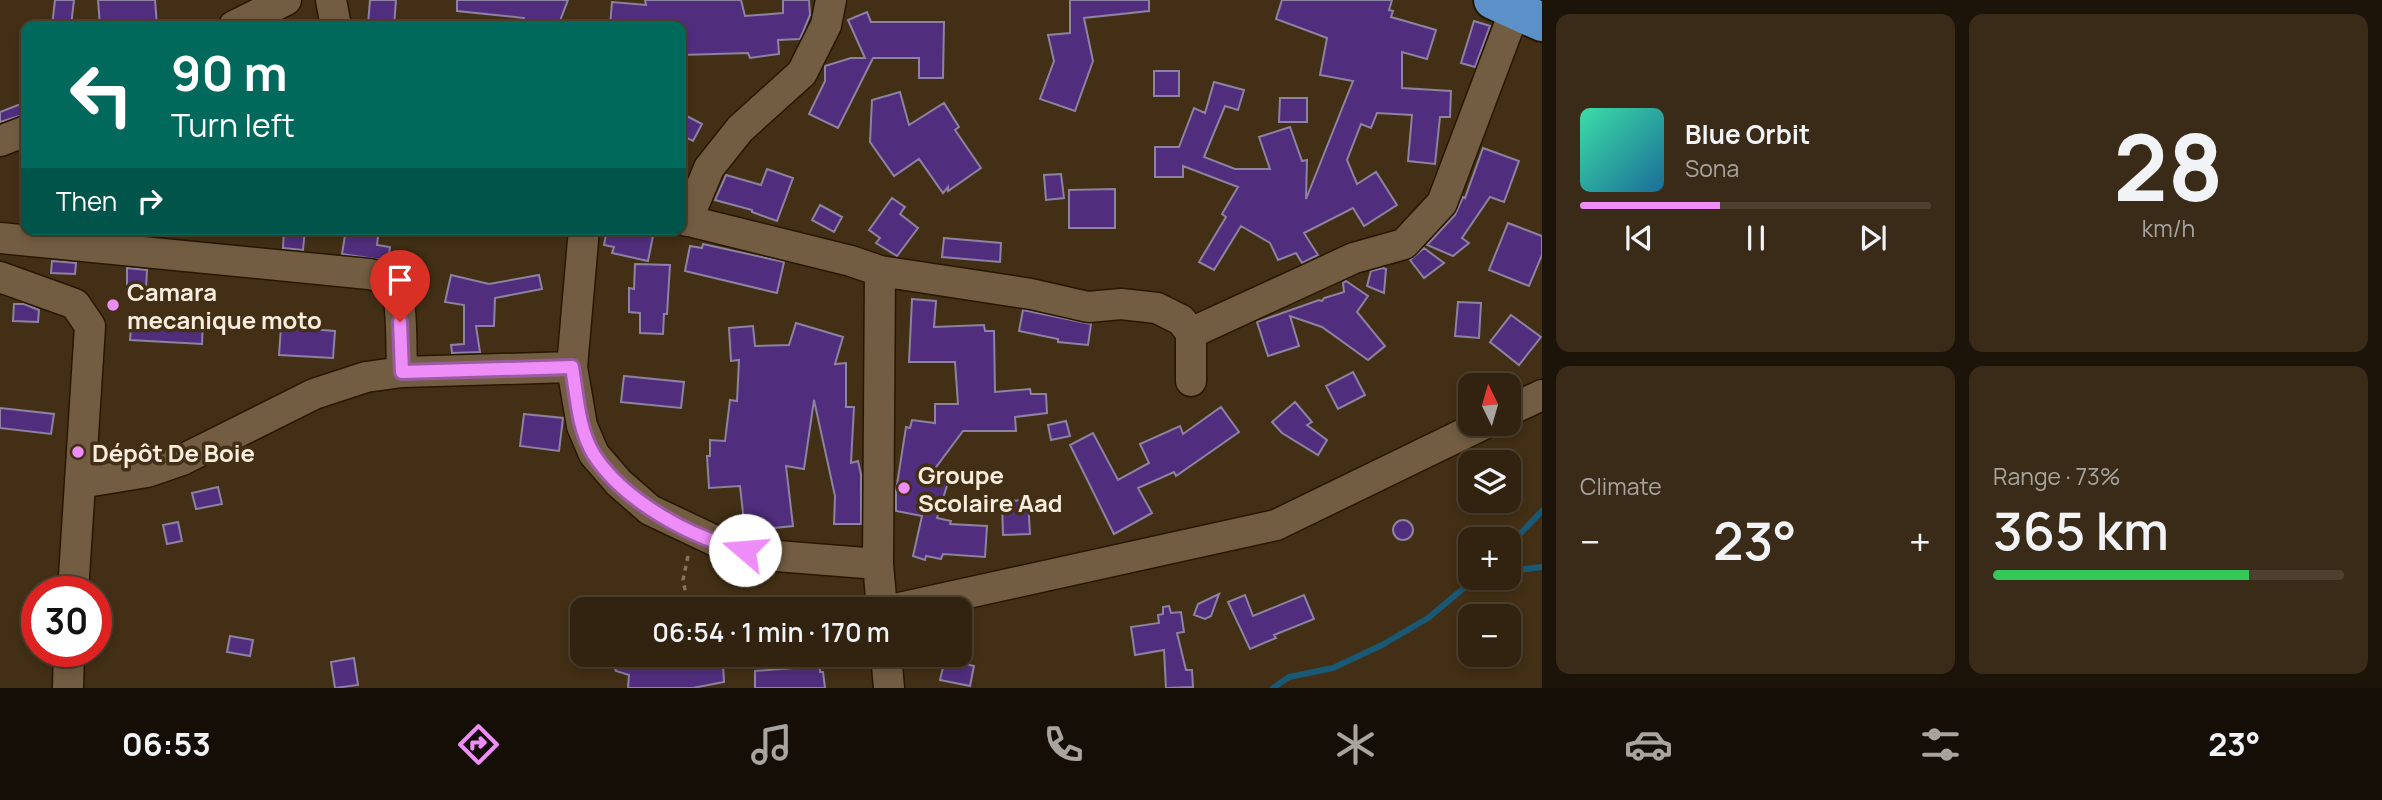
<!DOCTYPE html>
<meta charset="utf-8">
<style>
:root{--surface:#322310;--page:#3a2b19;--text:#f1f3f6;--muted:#a8a49f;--line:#4d4030;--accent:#ee8cf8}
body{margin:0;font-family:Manrope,sans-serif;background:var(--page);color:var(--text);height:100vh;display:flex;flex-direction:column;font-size:26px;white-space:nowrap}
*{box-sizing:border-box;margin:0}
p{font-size:23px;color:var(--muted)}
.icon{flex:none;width:38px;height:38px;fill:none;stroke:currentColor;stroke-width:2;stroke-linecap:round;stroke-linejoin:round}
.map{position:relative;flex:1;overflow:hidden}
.sheet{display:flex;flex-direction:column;gap:14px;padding:14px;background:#1c1309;width:840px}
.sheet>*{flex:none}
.hud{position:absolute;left:21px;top:21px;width:665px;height:214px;border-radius:14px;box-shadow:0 4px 10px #0003,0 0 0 2px var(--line);background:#00695c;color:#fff;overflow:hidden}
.needle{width:46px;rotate:355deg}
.buttons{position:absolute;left:1458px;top:373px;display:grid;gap:14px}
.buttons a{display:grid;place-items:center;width:63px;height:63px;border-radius:14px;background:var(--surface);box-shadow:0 4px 10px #0003,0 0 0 2px var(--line);font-size:35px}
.speed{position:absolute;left:21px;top:576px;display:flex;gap:14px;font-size:35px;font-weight:700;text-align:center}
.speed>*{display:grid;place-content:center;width:91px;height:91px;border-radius:50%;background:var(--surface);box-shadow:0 4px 10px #0003,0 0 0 2px var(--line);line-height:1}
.speed .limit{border:10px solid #d22;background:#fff;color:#111}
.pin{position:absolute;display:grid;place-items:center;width:60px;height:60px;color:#fff;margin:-72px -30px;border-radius:50% 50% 50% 0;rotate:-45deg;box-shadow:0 0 7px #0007}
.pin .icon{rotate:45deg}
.me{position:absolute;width:77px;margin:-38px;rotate:288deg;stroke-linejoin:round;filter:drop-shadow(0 0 5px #0008)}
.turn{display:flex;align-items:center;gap:24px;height:147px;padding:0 35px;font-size:32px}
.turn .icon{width:91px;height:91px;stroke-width:2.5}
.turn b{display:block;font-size:49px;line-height:60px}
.then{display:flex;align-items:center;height:66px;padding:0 35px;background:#0003;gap:14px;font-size:26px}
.big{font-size:52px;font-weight:600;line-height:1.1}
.sheet .widget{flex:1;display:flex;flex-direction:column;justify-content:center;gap:10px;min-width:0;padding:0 24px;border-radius:14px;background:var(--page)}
.sheet .dial{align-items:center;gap:0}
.dial b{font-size:91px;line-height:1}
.song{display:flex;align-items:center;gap:21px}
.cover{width:84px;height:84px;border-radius:10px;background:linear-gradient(135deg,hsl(160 70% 55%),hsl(200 70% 35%))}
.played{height:7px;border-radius:4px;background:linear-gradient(90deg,var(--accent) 40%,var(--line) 40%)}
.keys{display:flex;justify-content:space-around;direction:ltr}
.heat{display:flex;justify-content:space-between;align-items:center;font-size:38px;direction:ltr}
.charge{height:10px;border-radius:5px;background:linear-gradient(90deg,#34c759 73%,var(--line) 0)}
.sheet .tiles{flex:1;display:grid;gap:14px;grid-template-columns:repeat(2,1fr)}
.trip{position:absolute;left:570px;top:597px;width:402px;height:70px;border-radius:14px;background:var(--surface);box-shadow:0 4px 10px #0003,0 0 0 2px var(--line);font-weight:600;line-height:70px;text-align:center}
.dock{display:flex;height:112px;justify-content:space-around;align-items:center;background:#140e06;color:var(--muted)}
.dock .icon{width:49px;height:49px}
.dock .selected{color:var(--accent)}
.dock b{font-size:32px;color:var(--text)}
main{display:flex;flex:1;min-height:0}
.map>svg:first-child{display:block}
</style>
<main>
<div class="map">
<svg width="1542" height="688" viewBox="0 0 1542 688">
<rect width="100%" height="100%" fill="#422f15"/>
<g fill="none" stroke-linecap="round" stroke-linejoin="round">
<path stroke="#195975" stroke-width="6" d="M1508,546l34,-35
M1508,571l34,-4
M1273,688l16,-11 44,-9 49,-23 46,-27 48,-40"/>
</g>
<path fill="#512e7d" stroke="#8d82a1" stroke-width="2" d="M55,0h19l-3,26h-19z
M98,0h57l2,26h-57z
M370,0h26l-2,26 -26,-2z
M457,0h111l-10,26h-36l2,-8 -67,-7z
M645,0h96l4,16 38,-3v-13h26l1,15 -10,24 -22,1 1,14 -29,4 -2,-5 -67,2v-29h-71l2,-24 34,3z
M1070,0h79v11l-65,7 9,43 -18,50 -35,-12 14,-38 -6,-26 22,-2z
M1282,0h110l-3,10 4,1 -2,6 45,13 -9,29 -25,-7v36l49,3 -1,26h-10l-5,47 -27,-3 4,-46 -35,-2 -6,15 -10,-4 -14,36 10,24 19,-12 21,33 -33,21 -11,-18 -49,25 14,22 -16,8 -6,-10 -18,7 -8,-17 -29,-17 -27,44 -15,-8 27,-45 -4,-3 16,-27 -55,-21v11h-28v-30h24l15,-39 11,5 9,-31 30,8 -6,20 -13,-4 -21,51 31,12h35l-11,-32 31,-10 12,34 5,-1 -1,39 47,-118 -33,-6 7,-37 -51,-19z
M867,12l4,10h73l-1,56h-24v-20h-46l-35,70 -29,-14 16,-33v-15l26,-8h14l-17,-38z
M1474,21l16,5 -15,41 -14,-4z
M1154,71h25v25h-25z
M900,92l9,33 35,-22 15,24 -4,3 26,38 -33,23v-4l-5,6 -24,-34 -25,17 -24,-34 2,-42z
M1280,98h27v24h-28z
M26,102v12l-26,8v-10z
M681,113l21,11 -9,17 -12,-6z
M1483,148l36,13 -15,41 -14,-5 -28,41 7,5 -16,13 -26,-11 28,-30 8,-18 2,1z
M767,169l26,9 -16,43 -25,-9v-2l-37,-10 11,-25 35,10z
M1061,174l3,24 -18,2 -2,-25z
M1115,189v39h-46v-38z
M892,198l13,9 -5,7 18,14 -21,28 -21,-13 4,-5 -11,-8z
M820,205l22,12 -8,15 -22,-12z
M1508,223l34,13v19l-13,31 -40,-16z
M284,229h21l-2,21 -20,-2z
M346,229h33l-2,16 13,2 -2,14 -46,-7z
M607,229h41l-1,5 6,2 -5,25 -36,-8 2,-6 -10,-2z
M944,238l57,5 -1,19 -58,-5z
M703,244l81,18 -7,31 -92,-22 5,-25 12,2z
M1424,248l20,15 -20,15 -14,-18z
M52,261l24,2 -1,11 -24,-1z
M635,264l35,1 -3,49h-3l-1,20 -23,-1v-20l-11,-1v-24l5,1z
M127,268l20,2 -1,19 -19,-1z
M1383,268l3,1 -2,24 -17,-7 4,-15z
M451,275l38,9 50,-9 3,14 -47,9 -1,28h-18l4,26 -28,1 -1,-8 13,-1v-39l-19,-3z
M1346,281l22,15 -11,16 28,34 -17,14 -46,-33 -32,-11 9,30 -31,10 -11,-34 62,-22 3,1 2,-3 20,-6 -1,-9z
M912,299l24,2 -2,26 50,-2 1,6h9l1,61 35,-3 1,5h15l1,19 -32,4 1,14h-53l-32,43 18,5 -12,39 14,3 -1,3 37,2 -2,31 -42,-3 -2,5 -15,-3 -1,4 -12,-4 9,-40 -26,-5v-20l10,-64 4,1 2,-8 23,3v-19h23l-3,-42h-46z
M1458,302l23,1 -2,35 -24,-2z
M14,304h10l15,6 -1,12 -25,-1z
M1023,310l68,14 -3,21 -30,-3v-3l-39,-8z
M132,315l71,4 -1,25 -72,-4z
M1511,315l30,22 -22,28 -29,-23z
M796,323l47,14 -8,27 11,-1v44h8l-3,56 7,-2 3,13v50h-27l1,-28 -21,-96 -10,69 -18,-3 7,60 -48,5 -5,-45 -31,2 -2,-32h3v-16l15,1 5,-41 7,1 2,-41 -8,1 -2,-33 24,-2 2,20 34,-1z
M281,327l54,4 -2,27 -54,-3z
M1353,372l12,23 -27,14 -12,-23z
M624,376l60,6 -3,26 -60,-6z
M1295,402l17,20 -5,3 20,15 -9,15 -36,-22 -10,-11z
M1221,407l18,25 -63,44 -2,-4 -36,16 14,25 -38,21 -44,-89 23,-12 25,47 31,-17 -9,-19 40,-18 3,8z
M0,408l54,6 -3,20 -51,-6z
M524,414l39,4 -4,33 -39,-5z
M1066,421l4,15 -19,4 -3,-15z
M218,487l4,17 -26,5 -4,-16z
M1028,500l2,34 -27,1 -1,-34z
M1393 530a10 10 0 1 1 20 0a10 10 0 1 1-20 0Z
M178,522l4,19 -15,3 -4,-19z
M1219,594l-8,22 -6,3 -11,-4 4,-11z
M1245,595l8,21 51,-21 10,24 -40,16 2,3 -26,11 -22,-47z
M1169,606l2,7 10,-1 3,20 -7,1 9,37h6l1,17 -27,1 -2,-38 -29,5 -4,-28 28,-4 -1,-8 5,-1v-7z
M230,636l23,4 -3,16 -23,-4z
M624,654h58l2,13 20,-4v3l19,-2 1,18 -31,6h-65l1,-13 -13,-4 -6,-11z
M354,658l4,27 -23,3 -4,-26z
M953,661l21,5 -4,20 -30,-6 4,-17 8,1z
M820,666v6h3l2,16h-70v-17z"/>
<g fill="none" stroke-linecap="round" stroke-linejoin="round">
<g stroke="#281700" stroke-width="33">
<path id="minor" d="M331,0l5,26
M234,26l52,-26
M0,141l26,-10
M681,219l170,42 29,10 -2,293 4,45
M687,221l22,-53 31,-39 62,-56 24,-48 5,-25
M584,229l-12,138 10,59 12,28 25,29 31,27 76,36 38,9 114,9
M0,238l369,36c9,2 19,4 25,11 9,12 7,70 8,87
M880,271l151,23 57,13 33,-3 36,4 24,12 10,13v48
M0,277l75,27 15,22 -17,266
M1191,333l163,-75 50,-14 38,-41 73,-193
M1508,411l34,-16
M80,483l67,-11 35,-12 132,-66 52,-17 36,-5 170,-5
M895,609l381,-84 208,-101
M886,654l3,34
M68,688l1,-37"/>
</g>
<g stroke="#281700" stroke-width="42">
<path id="highway" d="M1493,0l49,22"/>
</g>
<path stroke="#84745e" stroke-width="3.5" stroke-dasharray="5 5" stroke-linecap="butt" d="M688,556l-5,24 6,29"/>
<use href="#minor" stroke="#725d42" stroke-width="30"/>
<use href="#highway" stroke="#5c90c9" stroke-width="38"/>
</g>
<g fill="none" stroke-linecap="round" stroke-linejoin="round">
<g stroke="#9b5ba1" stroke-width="18">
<path id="route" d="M400,322l2,50 170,-5c5,29 6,62 22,88 30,46 98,84 151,95"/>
</g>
<use href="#route" stroke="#ee8cf8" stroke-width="12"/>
</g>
<g fill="#ee8cf8" stroke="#422f15" stroke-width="2.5">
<circle cx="113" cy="305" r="7"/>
<circle cx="78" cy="452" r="7"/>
<circle cx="904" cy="488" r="7"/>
</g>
<g text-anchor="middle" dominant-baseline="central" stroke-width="7" stroke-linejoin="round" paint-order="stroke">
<g font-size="24" font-weight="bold" fill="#f8ecdd" stroke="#422f15" text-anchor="start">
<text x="127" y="291">Camara<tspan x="127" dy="28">mecanique moto</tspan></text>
<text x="92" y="452">Dépôt De Boie</text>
<text x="918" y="474">Groupe<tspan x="918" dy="28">Scolaire Aad</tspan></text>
</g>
</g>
</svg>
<div class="buttons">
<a><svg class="needle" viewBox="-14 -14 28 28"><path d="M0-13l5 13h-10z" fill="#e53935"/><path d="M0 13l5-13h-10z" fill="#a8a49f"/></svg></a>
<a><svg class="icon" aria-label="layers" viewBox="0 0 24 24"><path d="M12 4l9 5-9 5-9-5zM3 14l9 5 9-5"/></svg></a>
<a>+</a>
<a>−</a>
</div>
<div class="speed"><div class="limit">30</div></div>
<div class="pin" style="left:400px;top:322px;background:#d93025"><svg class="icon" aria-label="arrive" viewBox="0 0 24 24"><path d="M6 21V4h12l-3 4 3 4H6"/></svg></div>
<svg class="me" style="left:745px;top:550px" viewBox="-20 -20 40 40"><circle r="19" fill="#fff"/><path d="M0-13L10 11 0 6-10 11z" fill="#ee8cf8"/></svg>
<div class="trip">06:54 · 1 min · 170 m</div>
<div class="hud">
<div class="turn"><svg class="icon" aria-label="left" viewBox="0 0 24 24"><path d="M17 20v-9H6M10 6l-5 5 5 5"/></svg><div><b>90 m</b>Turn left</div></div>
<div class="then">Then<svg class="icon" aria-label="right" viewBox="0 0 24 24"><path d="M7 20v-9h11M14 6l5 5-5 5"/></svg></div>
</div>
</div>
<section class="sheet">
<div class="tiles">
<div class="widget">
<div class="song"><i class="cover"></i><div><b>Blue Orbit</b><p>Sona</p></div></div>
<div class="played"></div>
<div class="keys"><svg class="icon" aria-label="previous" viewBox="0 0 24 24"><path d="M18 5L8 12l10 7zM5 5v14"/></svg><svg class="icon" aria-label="pause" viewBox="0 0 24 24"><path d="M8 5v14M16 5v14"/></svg><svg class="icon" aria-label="next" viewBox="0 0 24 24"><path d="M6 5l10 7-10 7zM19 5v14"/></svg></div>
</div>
<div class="widget dial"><b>28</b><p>km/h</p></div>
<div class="widget"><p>Climate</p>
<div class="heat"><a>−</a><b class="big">23°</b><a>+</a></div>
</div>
<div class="widget"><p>Range · 73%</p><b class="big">365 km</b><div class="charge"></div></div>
</div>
</section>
</main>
<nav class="dock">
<b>06:53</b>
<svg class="icon selected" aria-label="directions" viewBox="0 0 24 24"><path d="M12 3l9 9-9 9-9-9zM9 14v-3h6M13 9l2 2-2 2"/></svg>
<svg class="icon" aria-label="music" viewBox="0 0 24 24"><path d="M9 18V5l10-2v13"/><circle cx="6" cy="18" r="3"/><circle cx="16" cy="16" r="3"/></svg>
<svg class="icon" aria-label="phone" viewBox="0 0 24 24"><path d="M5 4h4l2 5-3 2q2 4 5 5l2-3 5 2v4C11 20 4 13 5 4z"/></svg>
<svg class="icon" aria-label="climate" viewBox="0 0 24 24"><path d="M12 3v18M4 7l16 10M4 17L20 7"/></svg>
<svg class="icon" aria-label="car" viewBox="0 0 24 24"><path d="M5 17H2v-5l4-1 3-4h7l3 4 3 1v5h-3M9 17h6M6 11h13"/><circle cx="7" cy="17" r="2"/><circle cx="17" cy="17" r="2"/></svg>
<svg class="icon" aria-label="filters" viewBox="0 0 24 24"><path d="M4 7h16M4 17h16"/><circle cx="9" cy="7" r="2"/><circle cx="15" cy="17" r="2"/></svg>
<b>23°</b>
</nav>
